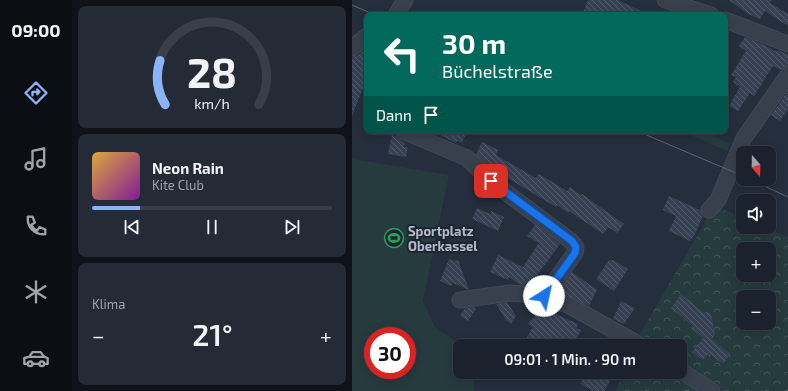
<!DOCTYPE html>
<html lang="de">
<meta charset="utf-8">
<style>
:root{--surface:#1b222e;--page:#242a36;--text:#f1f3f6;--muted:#a0a4aa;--line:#393f4a;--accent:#8ab4f7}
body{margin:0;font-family:"Exo 2",sans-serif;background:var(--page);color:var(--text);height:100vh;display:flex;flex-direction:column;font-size:15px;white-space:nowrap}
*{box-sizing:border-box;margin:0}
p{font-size:13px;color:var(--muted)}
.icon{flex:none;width:22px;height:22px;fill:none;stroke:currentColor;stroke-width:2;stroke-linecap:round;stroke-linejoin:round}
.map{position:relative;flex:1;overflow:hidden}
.side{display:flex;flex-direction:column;gap:6px;padding:6px;background:#0f1319;width:280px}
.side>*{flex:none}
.banner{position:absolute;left:12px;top:12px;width:364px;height:122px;border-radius:8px;box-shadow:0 2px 10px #0003,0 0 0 1px var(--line);background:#00695c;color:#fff;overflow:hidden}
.needle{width:26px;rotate:160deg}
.fabs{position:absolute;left:384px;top:146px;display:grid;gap:8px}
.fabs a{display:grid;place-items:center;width:40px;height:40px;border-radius:8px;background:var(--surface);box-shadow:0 2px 10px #0003,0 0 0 1px var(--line);font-size:20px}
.speed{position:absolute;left:12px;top:327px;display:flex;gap:8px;font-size:20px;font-weight:700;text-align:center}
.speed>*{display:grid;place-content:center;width:52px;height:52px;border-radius:50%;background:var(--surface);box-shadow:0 2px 10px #0003,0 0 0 1px var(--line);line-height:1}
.speed .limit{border:6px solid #d22;background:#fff;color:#111}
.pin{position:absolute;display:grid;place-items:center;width:34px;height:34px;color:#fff;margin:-17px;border-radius:8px;box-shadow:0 2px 6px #0006}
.me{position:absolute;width:44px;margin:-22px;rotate:35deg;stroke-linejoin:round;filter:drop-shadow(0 0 3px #0008)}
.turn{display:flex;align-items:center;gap:14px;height:84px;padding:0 12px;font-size:18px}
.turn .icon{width:52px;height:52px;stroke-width:2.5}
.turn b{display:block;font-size:28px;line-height:34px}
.then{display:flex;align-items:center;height:38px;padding:0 12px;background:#0003;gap:8px;font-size:15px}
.big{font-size:30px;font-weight:600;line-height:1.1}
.side .card{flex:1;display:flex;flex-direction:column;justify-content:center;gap:6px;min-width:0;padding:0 14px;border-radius:8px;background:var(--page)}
.side .dial{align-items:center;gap:0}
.dial svg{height:104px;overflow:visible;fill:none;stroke:var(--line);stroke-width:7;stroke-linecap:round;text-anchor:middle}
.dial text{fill:var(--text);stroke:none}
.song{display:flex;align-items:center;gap:12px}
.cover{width:48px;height:48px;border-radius:6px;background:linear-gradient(135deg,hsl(40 70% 55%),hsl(290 70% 35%))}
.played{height:4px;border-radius:2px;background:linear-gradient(90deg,var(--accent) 20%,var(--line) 20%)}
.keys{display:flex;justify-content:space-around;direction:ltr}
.heat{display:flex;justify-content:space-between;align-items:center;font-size:22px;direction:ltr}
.trip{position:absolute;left:101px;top:339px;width:234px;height:40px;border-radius:8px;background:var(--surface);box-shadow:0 2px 10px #0003,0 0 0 1px var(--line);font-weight:600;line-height:40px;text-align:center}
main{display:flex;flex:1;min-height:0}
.menu{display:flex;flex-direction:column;width:72px;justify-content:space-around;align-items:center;background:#0b0e12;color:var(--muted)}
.menu .icon{width:28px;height:28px}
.menu .active{color:var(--accent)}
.menu b{font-size:18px;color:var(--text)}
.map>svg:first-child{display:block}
</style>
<main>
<nav class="menu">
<b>09:00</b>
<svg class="icon active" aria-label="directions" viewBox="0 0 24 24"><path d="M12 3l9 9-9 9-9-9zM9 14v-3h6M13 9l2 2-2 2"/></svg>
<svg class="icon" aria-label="music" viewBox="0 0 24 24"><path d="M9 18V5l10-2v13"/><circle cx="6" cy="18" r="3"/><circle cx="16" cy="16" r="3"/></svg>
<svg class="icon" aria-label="phone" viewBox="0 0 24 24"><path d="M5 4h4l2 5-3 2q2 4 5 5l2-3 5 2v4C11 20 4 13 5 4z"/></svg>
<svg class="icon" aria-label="climate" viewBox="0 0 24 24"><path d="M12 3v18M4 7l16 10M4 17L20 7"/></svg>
<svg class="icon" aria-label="car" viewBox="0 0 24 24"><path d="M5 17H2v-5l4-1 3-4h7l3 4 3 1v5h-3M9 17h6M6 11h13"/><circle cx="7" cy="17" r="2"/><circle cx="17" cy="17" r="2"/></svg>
</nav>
<section class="side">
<div class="card dial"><svg viewBox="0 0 100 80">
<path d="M14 69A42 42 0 1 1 86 69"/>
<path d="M14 69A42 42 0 0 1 10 35" stroke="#8ab4f7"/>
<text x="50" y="56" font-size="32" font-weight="700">28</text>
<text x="50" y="72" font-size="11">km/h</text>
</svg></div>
<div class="card">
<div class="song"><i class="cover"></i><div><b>Neon Rain</b><p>Kite Club</p></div></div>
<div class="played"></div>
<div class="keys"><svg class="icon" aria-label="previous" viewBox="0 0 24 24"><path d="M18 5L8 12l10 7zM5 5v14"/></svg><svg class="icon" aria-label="pause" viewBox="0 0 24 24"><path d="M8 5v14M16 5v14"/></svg><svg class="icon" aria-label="next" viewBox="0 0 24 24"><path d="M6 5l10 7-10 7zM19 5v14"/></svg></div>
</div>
<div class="card"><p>Klima</p>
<div class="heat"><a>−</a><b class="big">21°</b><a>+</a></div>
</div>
</section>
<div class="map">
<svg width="436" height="391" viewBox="0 0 436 391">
<defs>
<pattern id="park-crowns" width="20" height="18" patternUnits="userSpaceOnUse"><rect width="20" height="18" fill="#263b3e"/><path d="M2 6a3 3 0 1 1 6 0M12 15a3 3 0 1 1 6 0" fill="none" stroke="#435558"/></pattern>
<pattern id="building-back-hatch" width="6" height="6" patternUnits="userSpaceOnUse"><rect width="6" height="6" fill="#364253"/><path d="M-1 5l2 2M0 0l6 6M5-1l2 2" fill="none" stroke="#515b6a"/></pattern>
</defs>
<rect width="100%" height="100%" fill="#242e3d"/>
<path fill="#263b3e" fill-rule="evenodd" d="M329,131h36l-2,6 15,6 -3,8z
M0,159l97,16 -26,126 12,26 26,17 -1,28h14v19h-122zM21,336h34v34h-34z"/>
<path fill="url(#park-crowns)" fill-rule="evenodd" d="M366,207l25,11v9h21l24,10v154h-64l-44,-30v-15h-22l-18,-12 71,-122zM391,249h26v26h-26zM391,297h26v26h-26z
M272,372h15l9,5 3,-5h27l29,19h-91z"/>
<path fill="url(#building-back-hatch)" d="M236,0h30l31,15h-67z
M377,0h43l-2,3 18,11v12l-23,-15 -5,8 -12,-5z
M393,37l19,8 13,7 1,-2 10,5v11l-8,4 -7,-4 -19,30 -4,-3 -12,18 -9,-5 11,-19 -7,-5 3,-5 -5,-2 15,-24 -7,-5z
M15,48v30l-15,38v-59l6,-2z
M436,91v18l-8,12 -9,-6z
M80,131h35l-5,12 -5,-2 -1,2z
M40,134l13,9 -1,4h4l-2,10 -18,-3z
M130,142l16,8 -2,5 40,23 3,-4 28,17 3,-4 11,8 1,-1 42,30 -7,9 -9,-6 -5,7 -34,-23 -1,2 -11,-8 -1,2 -5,-3 -62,-37 -13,-13z
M317,196l31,14 3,6 -8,18 -5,7 -21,-10 7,-15 -13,-6z
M125,208l13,6 1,-3 13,6 -6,14 -26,-12z
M183,225l25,19 -31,42 -9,-1 -11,-8 -1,3 -18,-8 8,-17 25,12 16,-24 -12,-7z
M97,259l5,2 4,-1 11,30 -16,-7 -2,3 -11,-5z
M257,260h4l15,9 -14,22 -18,-12z
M220,272l25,18 -8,16 -31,-14z
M329,294l22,18h5l3,2 4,21 -3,4 18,15 -7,10 -14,-11 -6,7 -11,-8 11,-14 -12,-10 2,-2 -22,-18z
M269,301l14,7 -11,16 -11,-5z
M155,302l9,14 -5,8 -5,-4 -10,-16z
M121,307l3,2 -8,12 -8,-5 5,-8z
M190,308l36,16 -2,4 5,2 -8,16h-51l11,-19 -5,-3z
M244,372h19l-11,19h-10l-14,-7 6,-11 7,4z"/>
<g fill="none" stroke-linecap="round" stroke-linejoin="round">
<g stroke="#414956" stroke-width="17">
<path id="minor" d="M313,0l46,15
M44,15l9,-15
M373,20l63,24
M0,48l15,-12
M51,131l64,27 24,23 80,60 5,6 -1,6 -31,43 26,10 72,40
M357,210l9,-10 26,-62 44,-63
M108,300l50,-7 34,3
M328,370l32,21"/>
</g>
<use href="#minor" stroke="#38404d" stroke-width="15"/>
<path stroke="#5a6474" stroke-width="1" d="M0,5l23,10
M285,131l106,45
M397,179l39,18"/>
</g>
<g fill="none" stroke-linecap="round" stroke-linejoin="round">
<g stroke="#114b97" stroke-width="10">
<path id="route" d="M139,181l81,60 4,6 -1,6 -31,43"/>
</g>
<use href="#route" stroke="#1a73e8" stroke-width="7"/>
</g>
<defs>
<g id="stadium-ring" transform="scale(1)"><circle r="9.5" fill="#1d2532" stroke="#2e9e5b" stroke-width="1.5"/><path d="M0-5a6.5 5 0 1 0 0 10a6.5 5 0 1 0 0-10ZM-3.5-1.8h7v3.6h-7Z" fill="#2e9e5b"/></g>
</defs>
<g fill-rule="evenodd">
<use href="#stadium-ring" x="42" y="238"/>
</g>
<g text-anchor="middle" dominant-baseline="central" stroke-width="4" stroke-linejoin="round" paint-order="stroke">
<g font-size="13" font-weight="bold" fill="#b3bbc8" stroke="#1d2532" text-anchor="start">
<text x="56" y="231">Sportplatz<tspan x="56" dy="15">Oberkassel</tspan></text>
</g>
</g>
</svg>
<div class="fabs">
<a><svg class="needle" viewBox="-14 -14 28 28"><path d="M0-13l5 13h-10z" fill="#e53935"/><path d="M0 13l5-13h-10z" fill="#a0a4aa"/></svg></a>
<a><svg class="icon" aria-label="sound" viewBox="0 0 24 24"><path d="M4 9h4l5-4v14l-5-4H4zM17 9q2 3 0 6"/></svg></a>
<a>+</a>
<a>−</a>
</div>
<div class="speed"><div class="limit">30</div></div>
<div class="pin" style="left:139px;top:181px;background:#d93025"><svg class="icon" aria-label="arrive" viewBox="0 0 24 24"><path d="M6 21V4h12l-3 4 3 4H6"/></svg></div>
<svg class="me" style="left:192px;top:296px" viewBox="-20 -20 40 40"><circle r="19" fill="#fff"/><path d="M0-13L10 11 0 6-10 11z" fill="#1a73e8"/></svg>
<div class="trip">09:01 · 1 Min. · 90 m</div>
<div class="banner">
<div class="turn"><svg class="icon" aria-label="left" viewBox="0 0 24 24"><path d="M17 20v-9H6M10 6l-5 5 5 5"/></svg><div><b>30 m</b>Büchelstraße</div></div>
<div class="then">Dann<svg class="icon" aria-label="arrive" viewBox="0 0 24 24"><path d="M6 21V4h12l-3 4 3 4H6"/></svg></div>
</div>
</div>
</main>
